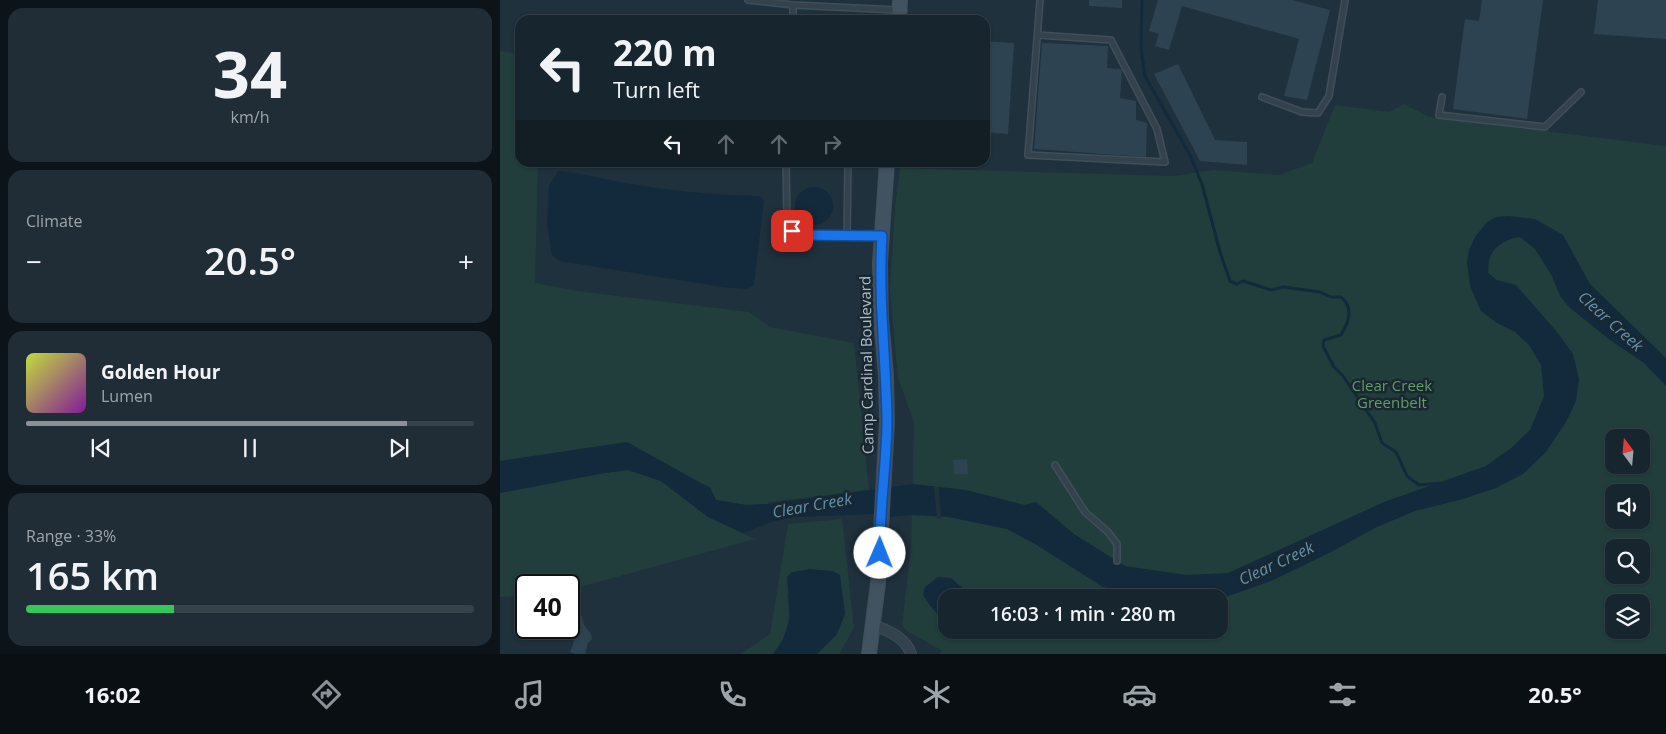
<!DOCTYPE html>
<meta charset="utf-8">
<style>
:root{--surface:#17252e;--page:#202d36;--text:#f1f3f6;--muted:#9ea5aa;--line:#36424a;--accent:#8c9099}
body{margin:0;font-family:"Open Sans",sans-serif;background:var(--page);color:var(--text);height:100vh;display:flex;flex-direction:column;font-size:19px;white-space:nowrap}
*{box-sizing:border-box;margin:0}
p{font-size:16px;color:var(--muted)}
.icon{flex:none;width:28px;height:28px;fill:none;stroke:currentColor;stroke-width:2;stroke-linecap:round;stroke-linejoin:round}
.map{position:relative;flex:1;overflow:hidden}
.panel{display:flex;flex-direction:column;gap:8px;padding:8px;background:#0d1419;width:500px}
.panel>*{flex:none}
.top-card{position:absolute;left:15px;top:15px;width:475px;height:152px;border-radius:15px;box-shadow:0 1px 4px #0004,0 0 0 1px var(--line);background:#17252e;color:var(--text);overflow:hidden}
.needle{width:32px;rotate:344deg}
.buttons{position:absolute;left:1105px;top:429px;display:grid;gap:10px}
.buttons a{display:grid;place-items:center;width:45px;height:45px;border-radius:10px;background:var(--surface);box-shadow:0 1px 4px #0004,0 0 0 1px var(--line);font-size:25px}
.speed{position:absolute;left:15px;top:574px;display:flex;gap:10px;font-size:25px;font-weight:700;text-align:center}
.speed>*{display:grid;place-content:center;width:65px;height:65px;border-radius:50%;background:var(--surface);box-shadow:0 1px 4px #0004,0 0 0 1px var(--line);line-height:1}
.speed .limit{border:2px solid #111;border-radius:8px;background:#fff;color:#111}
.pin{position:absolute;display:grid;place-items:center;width:42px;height:42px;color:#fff;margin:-21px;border-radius:10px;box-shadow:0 2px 8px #0006}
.me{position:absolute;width:55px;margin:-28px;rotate:1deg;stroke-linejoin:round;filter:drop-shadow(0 0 4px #0008)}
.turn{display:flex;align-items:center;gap:18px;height:105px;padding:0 15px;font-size:22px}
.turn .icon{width:65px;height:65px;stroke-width:2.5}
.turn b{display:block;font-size:35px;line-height:42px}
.lanes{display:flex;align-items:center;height:48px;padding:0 15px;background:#0003;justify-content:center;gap:25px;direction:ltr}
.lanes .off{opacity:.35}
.big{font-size:38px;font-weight:600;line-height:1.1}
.panel .card{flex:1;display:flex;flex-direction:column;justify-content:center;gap:8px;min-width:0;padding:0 18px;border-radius:15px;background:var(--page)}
.panel .dial{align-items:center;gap:0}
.dial b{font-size:65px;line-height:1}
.song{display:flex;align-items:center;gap:15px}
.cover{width:60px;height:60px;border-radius:8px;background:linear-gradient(135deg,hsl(70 70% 55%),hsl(290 70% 35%))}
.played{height:5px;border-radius:2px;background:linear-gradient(90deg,var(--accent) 85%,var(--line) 85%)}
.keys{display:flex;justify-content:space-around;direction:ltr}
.heat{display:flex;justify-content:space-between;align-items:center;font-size:28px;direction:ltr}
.charge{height:8px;border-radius:4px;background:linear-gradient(90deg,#34c759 33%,var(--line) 0)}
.trip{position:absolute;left:438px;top:589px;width:290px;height:50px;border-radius:15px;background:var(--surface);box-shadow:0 1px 4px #0004,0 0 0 1px var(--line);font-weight:600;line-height:50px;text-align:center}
.tab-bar{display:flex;height:80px;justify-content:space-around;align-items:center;background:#090f12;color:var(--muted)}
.tab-bar .icon{width:35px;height:35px}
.tab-bar .current{color:var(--accent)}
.tab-bar b{font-size:22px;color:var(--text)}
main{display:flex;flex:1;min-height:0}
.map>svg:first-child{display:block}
</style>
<main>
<section class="panel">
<div class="card dial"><b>34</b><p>km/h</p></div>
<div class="card"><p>Climate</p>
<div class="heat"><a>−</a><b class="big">20.5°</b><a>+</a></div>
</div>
<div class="card">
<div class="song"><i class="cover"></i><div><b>Golden Hour</b><p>Lumen</p></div></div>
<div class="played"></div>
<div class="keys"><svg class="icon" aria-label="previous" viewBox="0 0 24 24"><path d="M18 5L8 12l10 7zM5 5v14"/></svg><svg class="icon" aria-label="pause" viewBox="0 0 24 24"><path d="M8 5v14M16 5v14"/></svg><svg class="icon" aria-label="next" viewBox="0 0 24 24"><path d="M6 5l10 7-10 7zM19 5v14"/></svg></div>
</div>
<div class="card"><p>Range · 33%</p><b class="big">165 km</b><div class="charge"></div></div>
</section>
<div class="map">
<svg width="1166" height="654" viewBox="0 0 1166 654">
<rect width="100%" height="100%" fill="#1f313d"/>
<path fill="#213e3c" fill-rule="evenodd" d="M0,51l20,3v108l18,1 -3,120 42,8 172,21 21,15 84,16 15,147 -100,12 -2,2 -21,1 -30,-5 -6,-13 -116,-40 -78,12 -16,4z
M904,104l25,13 237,29v508h-726l1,-4 -34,-19 -5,-6 9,-77 3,-126 -16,-44 -8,-87 5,-84 5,-39 273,8 41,-6 65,5 33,-12 23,-58 54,7zM1114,438h27v27h-27zM1114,492h27v28h-27zM1114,548h27v27h-27zM446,598h273v32h-273zM1114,602h27v28h-27z
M128,470l33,11 47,36 47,22 -186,51v-5h-43v10l-26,2v-104l104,-20z
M342,519l12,109 -15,26h-22l20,-20 -50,-40c4,28 3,37 -14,60h-32l29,-20 18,-110z"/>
<path fill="#122a3b" d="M58,171c24,2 45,8 68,12 43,8 89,12 133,13l5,5 -1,7 -9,77 -8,4 -24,-2 -162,-26 -8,-6 -5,-31 2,-38z
M295 206a19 19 0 1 1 38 0a19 19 0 1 1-38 0Z
M1008,216l27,3 28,16 27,49 76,74v28l-22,-23 -34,-23 -40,-32 -10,-12 -8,-20 -17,-27 -15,-12c-12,1 -28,10 -31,23 -1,4 0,9 -1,13l9,7 19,5 41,47 16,22 6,25 -3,22 -10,21 -20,30 -23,22 -27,14 -33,11 -48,12 -38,16 -48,26 -60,29 -50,17v-1l-65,-1 -51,-10 -68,-43 -28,-15 -59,-12 -36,-2 -24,2 -14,-3 -81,3 -21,5 -29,11 -35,-16 -47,-36 -33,-11 -24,3 -104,20v-32l127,-19 83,46 6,12 30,5 21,-1 146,-20 53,6 59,15 11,-3 38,32 51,32 61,9 42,-2 156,-71 102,-36 25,-18 19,-18 14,-34 -3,-31 -12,-20 -14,-13 -18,-9 -16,-12 -11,-25 -3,-24 2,-12 6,-13 12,-15 9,-5z
M310,569l22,2 8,4 5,39 -8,20 -20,20h-44l10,-14 7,-23 -3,-40 5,-5z
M438,577l13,1 22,19 -27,1v25l-15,-16 -8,-12 2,-8z"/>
<path fill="#1f313d" d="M434,487h5l2,32h-4z"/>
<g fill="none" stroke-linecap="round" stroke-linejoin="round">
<path stroke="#122a3b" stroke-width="3" d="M642,0l-1,49 4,27 46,81 11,27 18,68 10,29 7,3 6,-3 28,9 12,-3 37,5 11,5h10c13,11 8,25 0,38l-17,5 -1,6 11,21 9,9 32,47 7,20 14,9 11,24 12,9 21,-2"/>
</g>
<path fill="#2e4351" d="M589,0h33v8l-33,-2z
M658,0h134l38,10 -23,90 -23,-4 15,-57 -117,-33 -13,44 -14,-4 4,-12 -10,-3z
M982,0h61l-16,119 -74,-10 12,-90 14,2z
M1098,0h68v39l-72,-5z
M485,41l29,2 -6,91 -23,-2z
M542,43l66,3 -1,22 14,1 1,2 -2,27 16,3v19l11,3 -1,34 -112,-8z
M678,64l37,76 32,2v23l-47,-4 -46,-87z
M467,459l1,15h-14l-1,-14z
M82,616l2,9 7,9 1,5 -4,4 -3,11h-10l-5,-2 4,-11 -5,-22z"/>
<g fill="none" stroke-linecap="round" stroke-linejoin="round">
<g stroke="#404e59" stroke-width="8">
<path id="lane" d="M248,0l45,5
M293,20v-15l104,5
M538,35l73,5 46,89 8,33 -137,-7 12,-155
M762,97l40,15 16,1 11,-17 16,-96
M942,97l-3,18 106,12 36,-35
M286,162l1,57 5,12 9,4 80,1
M347,236l1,-74
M555,465l30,47 23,20 9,12v17"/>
</g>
<g stroke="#404e59" stroke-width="12">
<path id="street" d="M374,625c15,6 32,13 37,29"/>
</g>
<g stroke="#404e59" stroke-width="16">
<path id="secondary" d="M399,20l1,-20
M369,654l9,-71 9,-161 -1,-46 -5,-58 -1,-55 7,-101"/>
</g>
<use href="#lane" stroke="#33424d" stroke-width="5"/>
<use href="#street" stroke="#33424d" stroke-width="10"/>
<use href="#secondary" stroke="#415260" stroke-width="14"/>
</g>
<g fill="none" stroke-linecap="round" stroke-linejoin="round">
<g stroke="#114b97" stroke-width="12">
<path id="route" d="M292,231l9,4 81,1c-4,61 4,122 5,183 0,45 -8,89 -7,134"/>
</g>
<use href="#route" stroke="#1a73e8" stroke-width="9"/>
</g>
<g text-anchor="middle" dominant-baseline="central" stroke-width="5" stroke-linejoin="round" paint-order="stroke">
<g font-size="15" fill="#aebdc9" stroke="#192731">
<text transform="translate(366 365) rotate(-91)">Camp Cardinal Boulevard</text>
</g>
<g font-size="15" fill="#639c65" stroke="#192731">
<text x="892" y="385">Clear Creek<tspan x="892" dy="17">Greenbelt</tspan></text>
</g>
<g font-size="16" font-style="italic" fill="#6390ac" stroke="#192731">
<text transform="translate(1111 321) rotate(42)">Clear Creek</text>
<text transform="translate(312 505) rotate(-10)">Clear Creek</text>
<text transform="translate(776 563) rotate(-25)">Clear Creek</text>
</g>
</g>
</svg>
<div class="buttons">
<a><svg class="needle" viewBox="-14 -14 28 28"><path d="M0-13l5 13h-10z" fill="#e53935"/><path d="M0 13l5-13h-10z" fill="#9ea5aa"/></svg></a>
<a><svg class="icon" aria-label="sound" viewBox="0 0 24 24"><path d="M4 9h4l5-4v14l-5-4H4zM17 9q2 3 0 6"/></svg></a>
<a><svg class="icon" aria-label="search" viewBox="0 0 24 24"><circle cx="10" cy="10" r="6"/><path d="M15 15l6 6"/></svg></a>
<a><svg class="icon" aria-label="layers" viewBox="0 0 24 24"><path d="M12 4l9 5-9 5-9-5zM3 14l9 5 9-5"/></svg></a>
</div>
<div class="speed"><div class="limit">40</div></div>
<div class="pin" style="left:292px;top:231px;background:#d93025"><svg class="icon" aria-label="arrive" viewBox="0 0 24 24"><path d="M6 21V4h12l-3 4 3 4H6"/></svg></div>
<svg class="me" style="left:380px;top:553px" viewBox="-20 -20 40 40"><circle r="19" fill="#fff"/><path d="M0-13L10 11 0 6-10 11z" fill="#1a73e8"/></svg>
<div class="trip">16:03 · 1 min · 280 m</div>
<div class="top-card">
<div class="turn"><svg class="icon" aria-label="left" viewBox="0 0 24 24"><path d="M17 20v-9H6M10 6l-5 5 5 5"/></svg><div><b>220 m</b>Turn left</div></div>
<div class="lanes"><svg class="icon" aria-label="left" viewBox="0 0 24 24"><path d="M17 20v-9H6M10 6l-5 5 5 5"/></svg><svg class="icon off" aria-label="ahead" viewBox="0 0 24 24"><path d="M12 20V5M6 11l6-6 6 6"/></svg><svg class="icon off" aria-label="ahead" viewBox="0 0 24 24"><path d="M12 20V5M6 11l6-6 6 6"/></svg><svg class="icon off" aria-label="right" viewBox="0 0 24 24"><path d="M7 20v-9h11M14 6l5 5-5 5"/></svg></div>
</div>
</div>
</main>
<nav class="tab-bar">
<b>16:02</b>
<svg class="icon current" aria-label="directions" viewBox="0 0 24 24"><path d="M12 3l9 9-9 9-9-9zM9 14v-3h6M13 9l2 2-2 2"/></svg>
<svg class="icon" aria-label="music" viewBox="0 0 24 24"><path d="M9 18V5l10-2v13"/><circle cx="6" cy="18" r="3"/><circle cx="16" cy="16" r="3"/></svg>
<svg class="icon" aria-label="phone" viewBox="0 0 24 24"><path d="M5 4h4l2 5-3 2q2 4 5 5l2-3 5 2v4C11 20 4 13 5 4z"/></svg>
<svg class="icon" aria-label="climate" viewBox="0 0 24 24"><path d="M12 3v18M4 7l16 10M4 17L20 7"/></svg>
<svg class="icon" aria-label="car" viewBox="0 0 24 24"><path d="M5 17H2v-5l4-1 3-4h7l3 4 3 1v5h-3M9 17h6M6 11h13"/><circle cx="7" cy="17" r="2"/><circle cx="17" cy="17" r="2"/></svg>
<svg class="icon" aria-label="filters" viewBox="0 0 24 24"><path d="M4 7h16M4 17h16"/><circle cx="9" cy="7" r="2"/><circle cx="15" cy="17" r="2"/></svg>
<b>20.5°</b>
</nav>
